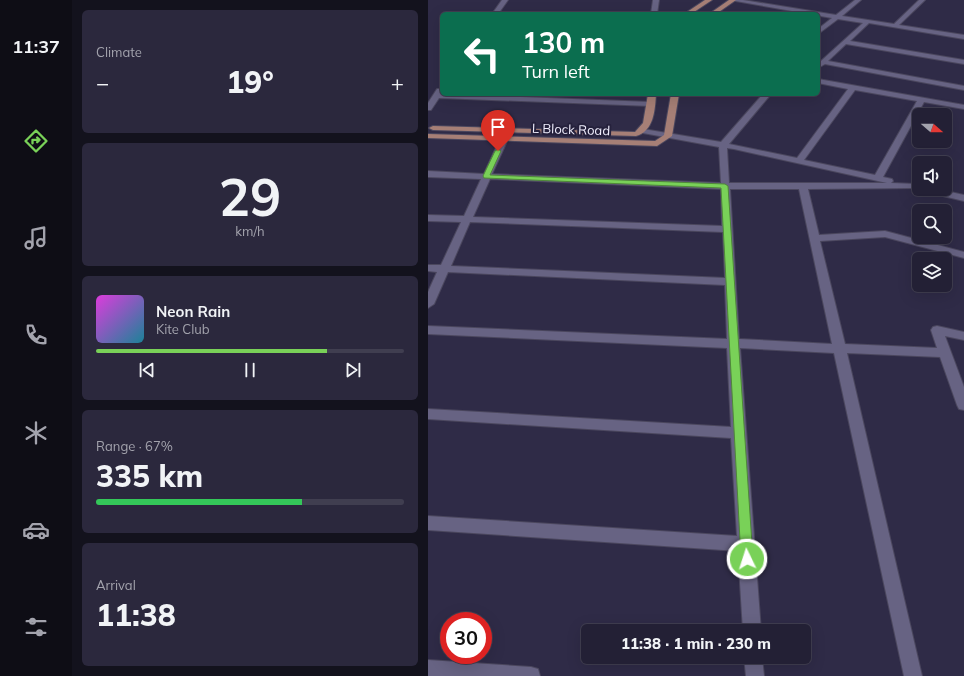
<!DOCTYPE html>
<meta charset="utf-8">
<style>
:root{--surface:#232035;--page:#2b283d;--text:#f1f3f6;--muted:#a3a3ad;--line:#403e50;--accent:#79d158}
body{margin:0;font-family:Mulish,sans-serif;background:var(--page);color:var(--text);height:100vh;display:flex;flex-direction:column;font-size:15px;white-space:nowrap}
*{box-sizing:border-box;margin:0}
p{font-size:13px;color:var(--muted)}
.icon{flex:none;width:22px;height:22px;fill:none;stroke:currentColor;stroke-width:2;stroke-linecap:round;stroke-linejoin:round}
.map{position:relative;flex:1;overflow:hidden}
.side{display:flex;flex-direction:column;gap:10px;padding:10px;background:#13121d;width:356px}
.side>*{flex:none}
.top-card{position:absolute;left:12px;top:12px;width:380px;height:84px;border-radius:6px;box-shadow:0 4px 16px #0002,0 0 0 1px var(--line);background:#0b6e4f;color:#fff;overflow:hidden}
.needle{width:26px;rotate:110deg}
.buttons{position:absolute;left:484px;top:108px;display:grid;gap:8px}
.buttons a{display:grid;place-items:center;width:40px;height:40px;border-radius:6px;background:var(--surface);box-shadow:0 4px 16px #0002,0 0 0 1px var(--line);font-size:20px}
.speed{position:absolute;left:12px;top:612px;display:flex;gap:8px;font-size:20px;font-weight:700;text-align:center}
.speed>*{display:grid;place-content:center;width:52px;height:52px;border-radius:50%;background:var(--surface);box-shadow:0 4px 16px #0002,0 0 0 1px var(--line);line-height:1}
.speed .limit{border:6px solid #d22;background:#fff;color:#111}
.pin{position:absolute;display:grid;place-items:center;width:34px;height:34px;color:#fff;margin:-41px -17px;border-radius:50% 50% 50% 0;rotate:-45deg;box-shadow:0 0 4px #0007}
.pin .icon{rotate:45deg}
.me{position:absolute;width:44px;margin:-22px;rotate:356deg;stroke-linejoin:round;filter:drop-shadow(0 0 3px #0008)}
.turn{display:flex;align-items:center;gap:14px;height:84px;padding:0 16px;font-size:18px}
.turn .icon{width:52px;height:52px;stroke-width:2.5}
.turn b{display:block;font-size:28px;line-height:34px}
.big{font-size:30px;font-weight:800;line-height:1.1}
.side .tile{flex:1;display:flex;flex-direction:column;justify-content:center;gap:6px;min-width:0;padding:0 14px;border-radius:6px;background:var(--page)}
.side .dial{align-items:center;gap:0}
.dial b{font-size:52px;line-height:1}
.song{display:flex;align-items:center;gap:12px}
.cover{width:48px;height:48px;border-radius:6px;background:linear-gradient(135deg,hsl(300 70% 55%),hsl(190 70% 35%))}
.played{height:4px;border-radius:2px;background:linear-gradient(90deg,var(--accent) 75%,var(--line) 75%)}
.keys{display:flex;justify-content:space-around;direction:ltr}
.heat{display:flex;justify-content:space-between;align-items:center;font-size:22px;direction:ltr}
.charge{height:6px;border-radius:3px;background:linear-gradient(90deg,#34c759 67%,var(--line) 0)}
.trip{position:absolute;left:153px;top:624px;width:230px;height:40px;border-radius:6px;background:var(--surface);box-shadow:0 4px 16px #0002,0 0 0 1px var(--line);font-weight:800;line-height:40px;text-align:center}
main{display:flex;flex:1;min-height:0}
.tabs{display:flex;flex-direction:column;width:72px;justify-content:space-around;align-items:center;background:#0e0d15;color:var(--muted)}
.tabs .icon{width:28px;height:28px}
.tabs .current{color:var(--accent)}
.tabs b{font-size:18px;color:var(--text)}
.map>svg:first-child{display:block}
</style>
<main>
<nav class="tabs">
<b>11:37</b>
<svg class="icon current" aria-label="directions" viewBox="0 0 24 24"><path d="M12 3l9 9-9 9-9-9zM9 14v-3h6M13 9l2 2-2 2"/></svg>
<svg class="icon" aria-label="music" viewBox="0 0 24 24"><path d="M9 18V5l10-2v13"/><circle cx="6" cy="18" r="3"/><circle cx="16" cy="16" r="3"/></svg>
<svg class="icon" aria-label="phone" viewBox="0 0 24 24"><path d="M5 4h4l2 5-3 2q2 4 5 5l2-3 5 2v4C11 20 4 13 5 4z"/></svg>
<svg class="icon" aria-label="climate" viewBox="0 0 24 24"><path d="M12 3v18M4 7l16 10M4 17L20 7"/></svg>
<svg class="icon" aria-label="car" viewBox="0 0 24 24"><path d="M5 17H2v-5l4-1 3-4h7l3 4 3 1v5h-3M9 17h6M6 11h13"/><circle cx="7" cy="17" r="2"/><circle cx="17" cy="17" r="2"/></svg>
<svg class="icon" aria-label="filters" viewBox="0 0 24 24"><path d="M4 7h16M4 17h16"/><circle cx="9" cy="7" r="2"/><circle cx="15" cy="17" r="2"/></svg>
</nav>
<section class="side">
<div class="tile"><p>Climate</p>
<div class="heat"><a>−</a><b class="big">19°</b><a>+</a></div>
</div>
<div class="tile dial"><b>29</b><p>km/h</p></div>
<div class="tile">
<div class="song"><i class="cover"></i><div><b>Neon Rain</b><p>Kite Club</p></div></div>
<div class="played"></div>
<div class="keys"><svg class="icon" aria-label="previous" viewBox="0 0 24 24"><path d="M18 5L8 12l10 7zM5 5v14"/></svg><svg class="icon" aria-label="pause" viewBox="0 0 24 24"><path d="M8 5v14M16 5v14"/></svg><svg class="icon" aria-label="next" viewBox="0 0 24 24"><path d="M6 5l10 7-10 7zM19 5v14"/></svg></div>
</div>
<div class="tile"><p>Range · 67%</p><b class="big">335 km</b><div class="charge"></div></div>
<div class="tile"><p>Arrival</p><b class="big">11:38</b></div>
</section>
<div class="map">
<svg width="536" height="676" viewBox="0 0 536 676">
<rect width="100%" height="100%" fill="#2f2b47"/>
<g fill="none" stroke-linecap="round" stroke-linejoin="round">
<g stroke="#4b475e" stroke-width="2">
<path id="minor" d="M74,0h6l-10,14h-6z
M225,0h6l-2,14h-6z
M302,0h13l93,15 19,-15h6l-19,16 52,8 25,-24h6l-26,25 65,10v4l-95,-16 -19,18 114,19v4l-118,-20 -18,17 136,25v4l-139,-26 -7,4v-5l3,-2 42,-38 -25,-4 -20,15v-5l14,-11z
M390,79l146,26v4l-40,-7 -41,75 9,2 1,2 -2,2 25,1v4l-108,1 11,46 66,-4 79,21v6l-79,-21 -65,4 25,103 92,4 -6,-18 2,-3 4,-1 27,6v8l-19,-4 19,51v23l-5,-1 -2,-4 -17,-48 -93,-4 75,323h-18l-70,-323 -94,-5 21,283h-18l-5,-80 -310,-21v-14l309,20 -6,-98 -303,-19v-10l303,18 -4,-79 -299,-14v-8l299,13 -2,-54 -277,-13 -14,32 -6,4v-16l9,-20 -9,-1v-6h13l20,-43 -33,-1v-6l36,1 17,-37 -53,-2v-6l56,3 16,-35 4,-2 4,2 -16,35 229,9 -2,-36 -76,-14 -4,-2 4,-2 78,13 42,-48h8l-42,50 68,14 51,-69 -30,-6zM427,90l62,11 -42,74 -71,-15zM299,148l7,1 153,34h-158zM62,179l231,10 1,37 -249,-9zM302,189h69l33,155 -93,-5zM42,222l253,10 2,46 -274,-12z
M9,89h5l-1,5 210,8 4,2 -4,2 -212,-8 -8,12h-3v-7z
M492,189h17l27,6v6l-42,-10z
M316,657h18l2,19h-18z
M0,660l103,7 7,2 2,7h-112z"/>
</g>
<g stroke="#4b475e" stroke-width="2">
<path id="major" d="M277,0h7l-21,14h-7z
M301,0h7l-20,14h-7z
M220,94h8c-1,16 -2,37 -20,42l-203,-6 -4,-2 4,-2 202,6 8,-9z
M243,94h8l-7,42 -15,10 -229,-8v-4l227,7 9,-6z"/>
</g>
<use href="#minor" fill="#676383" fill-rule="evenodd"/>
<use href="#major" fill="#a67f76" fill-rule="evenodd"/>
</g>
<path fill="#79d158" stroke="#4f8839" d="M70,149l3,2 -11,24 235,9 3,2 25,373 -2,4 -4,2 -5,-2 -1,-4 -20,-371 -237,-10 -1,-2 12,-25z"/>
<g text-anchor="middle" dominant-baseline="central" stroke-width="4" stroke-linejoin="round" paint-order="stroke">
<g font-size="13" fill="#efedfc" stroke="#25213c">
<text transform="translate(143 129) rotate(2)">L Block Road</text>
</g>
</g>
</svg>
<div class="buttons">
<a><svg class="needle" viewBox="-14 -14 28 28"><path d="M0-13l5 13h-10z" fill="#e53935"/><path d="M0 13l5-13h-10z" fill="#a3a3ad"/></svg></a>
<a><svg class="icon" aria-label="sound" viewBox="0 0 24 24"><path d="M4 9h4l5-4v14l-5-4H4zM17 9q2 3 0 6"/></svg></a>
<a><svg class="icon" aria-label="search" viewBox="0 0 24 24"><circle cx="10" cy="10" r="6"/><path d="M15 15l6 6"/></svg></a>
<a><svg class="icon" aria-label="layers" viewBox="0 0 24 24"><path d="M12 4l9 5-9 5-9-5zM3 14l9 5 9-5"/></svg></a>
</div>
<div class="speed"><div class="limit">30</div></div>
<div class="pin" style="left:70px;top:151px;background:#d93025"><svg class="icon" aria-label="arrive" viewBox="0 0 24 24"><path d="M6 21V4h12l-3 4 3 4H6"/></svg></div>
<svg class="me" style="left:319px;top:559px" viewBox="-20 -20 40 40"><circle r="17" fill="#79d158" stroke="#fff" stroke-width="3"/><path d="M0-11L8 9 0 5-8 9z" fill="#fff"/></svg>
<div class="trip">11:38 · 1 min · 230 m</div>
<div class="top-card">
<div class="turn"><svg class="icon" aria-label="left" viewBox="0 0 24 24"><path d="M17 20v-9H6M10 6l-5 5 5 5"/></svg><div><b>130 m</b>Turn left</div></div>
</div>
</div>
</main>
